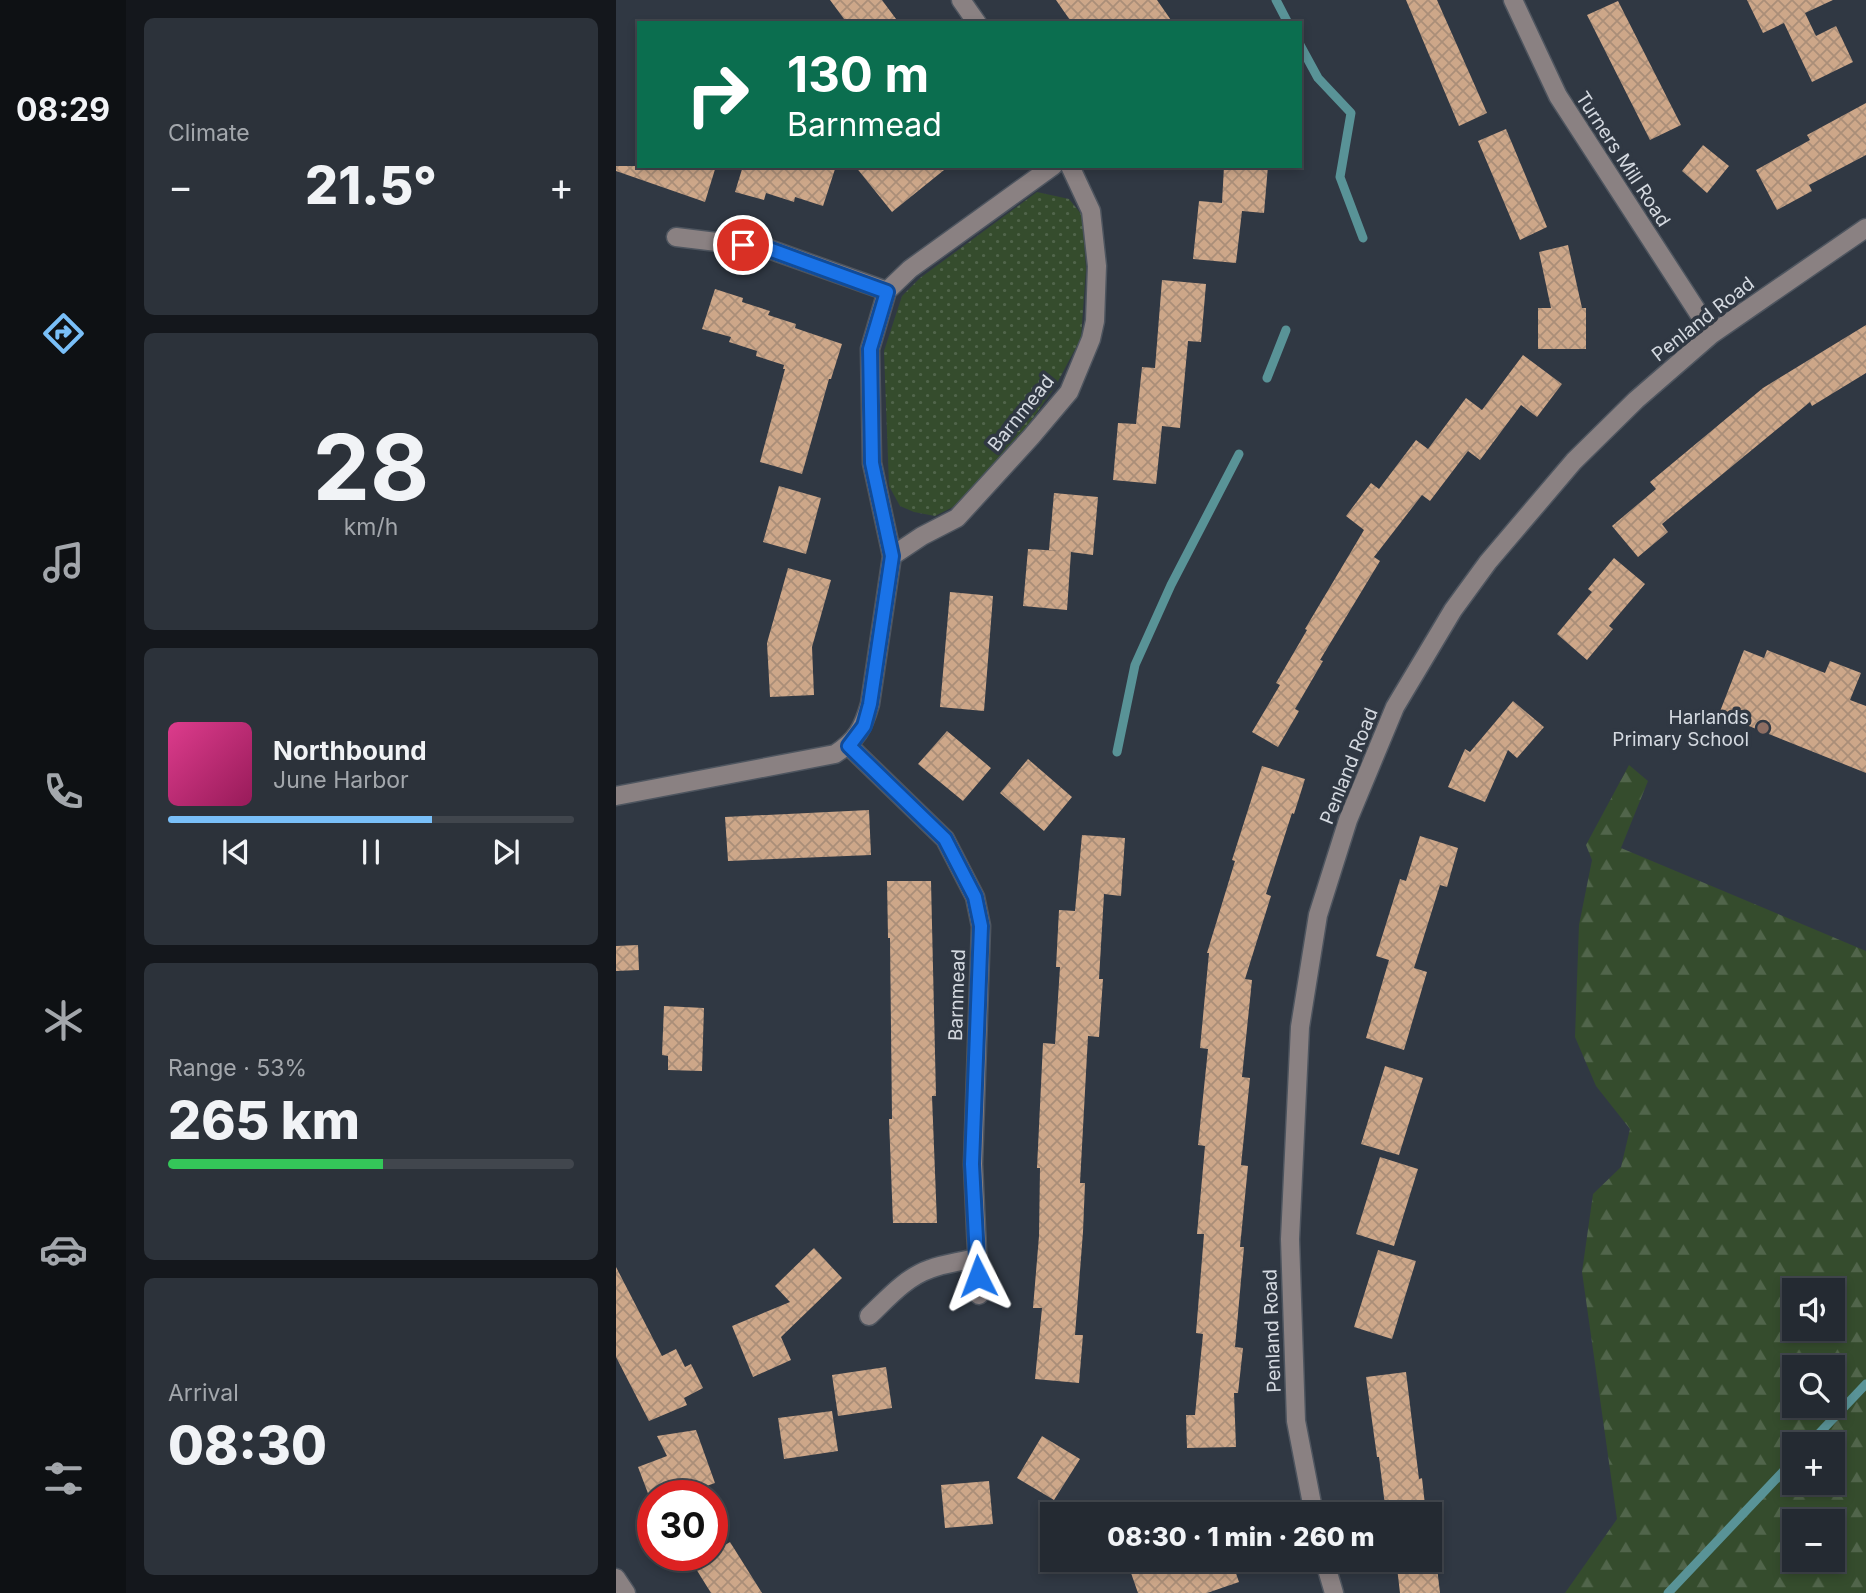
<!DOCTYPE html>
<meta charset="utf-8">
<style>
:root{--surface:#242a32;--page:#2c323a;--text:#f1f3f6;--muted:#a3a7ac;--line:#41464d;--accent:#79bff8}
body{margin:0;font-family:Inter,sans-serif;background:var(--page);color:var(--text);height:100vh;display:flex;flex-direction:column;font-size:26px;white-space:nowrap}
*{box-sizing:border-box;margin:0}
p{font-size:23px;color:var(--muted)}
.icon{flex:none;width:38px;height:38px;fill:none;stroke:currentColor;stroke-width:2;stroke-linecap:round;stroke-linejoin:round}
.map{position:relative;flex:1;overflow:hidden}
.sheet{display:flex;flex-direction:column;gap:18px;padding:18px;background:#14171c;width:490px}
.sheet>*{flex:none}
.hud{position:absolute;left:21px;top:21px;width:665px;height:147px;border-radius:0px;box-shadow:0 4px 10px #0003,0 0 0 2px var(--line);background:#0b6e4f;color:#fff;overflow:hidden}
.fabs{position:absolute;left:1166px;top:1278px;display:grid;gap:14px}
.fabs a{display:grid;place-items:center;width:63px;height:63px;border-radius:0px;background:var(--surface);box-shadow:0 4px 10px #0003,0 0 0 2px var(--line);font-size:35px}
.speed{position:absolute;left:21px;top:1480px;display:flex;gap:14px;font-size:35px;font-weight:700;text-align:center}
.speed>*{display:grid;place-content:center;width:91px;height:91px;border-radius:50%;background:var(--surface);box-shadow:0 4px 10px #0003,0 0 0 2px var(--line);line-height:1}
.speed .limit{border:10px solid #d22;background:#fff;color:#111}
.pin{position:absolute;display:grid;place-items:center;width:60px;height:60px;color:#fff;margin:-30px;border:4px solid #fff;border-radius:50%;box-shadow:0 2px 7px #0007}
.me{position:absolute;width:77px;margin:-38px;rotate:357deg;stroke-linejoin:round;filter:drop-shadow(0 0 5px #0008)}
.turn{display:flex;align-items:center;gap:24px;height:147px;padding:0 35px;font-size:32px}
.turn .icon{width:91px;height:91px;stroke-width:2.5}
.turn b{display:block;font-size:49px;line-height:60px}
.big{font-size:52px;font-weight:800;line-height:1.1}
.sheet .tile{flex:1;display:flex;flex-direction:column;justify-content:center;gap:10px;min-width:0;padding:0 24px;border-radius:10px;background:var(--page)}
.sheet .dial{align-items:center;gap:0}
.dial b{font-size:91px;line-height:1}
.song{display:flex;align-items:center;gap:21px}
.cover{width:84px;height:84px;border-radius:10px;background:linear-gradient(135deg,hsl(330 70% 55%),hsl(330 70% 35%))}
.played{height:7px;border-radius:4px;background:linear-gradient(90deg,var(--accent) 65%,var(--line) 65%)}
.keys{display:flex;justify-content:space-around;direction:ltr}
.heat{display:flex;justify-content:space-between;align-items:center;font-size:38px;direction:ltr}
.charge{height:10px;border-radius:5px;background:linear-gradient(90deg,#34c759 53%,var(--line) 0)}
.trip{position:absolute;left:424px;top:1502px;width:402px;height:70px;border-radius:0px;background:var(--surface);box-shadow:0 4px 10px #0003,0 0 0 2px var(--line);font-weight:800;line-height:70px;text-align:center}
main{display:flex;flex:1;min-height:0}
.menu{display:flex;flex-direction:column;width:126px;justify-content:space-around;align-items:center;background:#0e1114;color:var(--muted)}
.menu .icon{width:49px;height:49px}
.menu .current{color:var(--accent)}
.menu b{font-size:32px;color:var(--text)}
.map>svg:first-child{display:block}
</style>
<main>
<nav class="menu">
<b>08:29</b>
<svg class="icon current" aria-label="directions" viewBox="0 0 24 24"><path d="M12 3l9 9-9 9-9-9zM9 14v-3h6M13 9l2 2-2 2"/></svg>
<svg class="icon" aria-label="music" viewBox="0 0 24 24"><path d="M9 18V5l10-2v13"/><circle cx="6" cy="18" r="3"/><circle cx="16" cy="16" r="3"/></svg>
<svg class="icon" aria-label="phone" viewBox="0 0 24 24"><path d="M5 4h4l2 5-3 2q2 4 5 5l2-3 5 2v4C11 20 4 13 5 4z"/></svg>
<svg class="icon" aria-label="climate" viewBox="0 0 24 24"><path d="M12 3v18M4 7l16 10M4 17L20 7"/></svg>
<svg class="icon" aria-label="car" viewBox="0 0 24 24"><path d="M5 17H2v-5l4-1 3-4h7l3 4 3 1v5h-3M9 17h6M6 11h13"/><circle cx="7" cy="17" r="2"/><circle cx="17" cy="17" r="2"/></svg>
<svg class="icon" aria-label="filters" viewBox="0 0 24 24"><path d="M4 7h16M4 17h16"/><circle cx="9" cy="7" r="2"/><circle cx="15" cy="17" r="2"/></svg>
</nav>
<section class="sheet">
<div class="tile"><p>Climate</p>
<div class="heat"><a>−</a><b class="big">21.5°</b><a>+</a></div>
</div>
<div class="tile dial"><b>28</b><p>km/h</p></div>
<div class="tile">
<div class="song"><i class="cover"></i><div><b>Northbound</b><p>June Harbor</p></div></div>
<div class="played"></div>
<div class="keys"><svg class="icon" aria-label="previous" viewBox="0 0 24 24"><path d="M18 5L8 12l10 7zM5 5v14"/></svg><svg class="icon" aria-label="pause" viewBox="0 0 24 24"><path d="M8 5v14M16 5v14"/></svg><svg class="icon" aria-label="next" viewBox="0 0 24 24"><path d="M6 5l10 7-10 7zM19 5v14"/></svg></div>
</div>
<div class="tile"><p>Range · 53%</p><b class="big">265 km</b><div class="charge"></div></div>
<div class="tile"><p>Arrival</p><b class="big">08:30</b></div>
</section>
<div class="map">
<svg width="1250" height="1593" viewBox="0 0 1250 1593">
<defs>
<pattern id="grass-dots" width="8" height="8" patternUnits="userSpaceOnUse" patternTransform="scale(1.75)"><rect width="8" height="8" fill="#354c2d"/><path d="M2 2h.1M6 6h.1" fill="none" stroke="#51654b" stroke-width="1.8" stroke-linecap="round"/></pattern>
<pattern id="forest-firs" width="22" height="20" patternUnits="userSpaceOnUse" patternTransform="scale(1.75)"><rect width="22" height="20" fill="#354c2d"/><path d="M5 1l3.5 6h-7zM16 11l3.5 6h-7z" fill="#51654b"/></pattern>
<pattern id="building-cross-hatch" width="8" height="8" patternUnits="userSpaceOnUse" patternTransform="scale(1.75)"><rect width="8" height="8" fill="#cda789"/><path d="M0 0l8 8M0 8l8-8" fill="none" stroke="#aa8e78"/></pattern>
</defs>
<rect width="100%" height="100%" fill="#303843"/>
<path fill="url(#grass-dots)" d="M421,192l32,7 13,16 4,54 -5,69 -26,49 -32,45 -66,73 -22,11 -21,-4 -14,-6 -11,-20 -5,-135 18,-55 18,-18z"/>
<path fill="url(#forest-firs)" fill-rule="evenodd" d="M1013,765l19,16 -27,67 245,103v642h-301l52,-74 -35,-247 11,-78 28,-27 9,-38 -34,-43 -21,-49 4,-112 13,-65 -6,-15zM1178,1290h38v38h-38zM1178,1367h38v38h-38zM1178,1444h38v38h-38zM1178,1521h38v38h-38z"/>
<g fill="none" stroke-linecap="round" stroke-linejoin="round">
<path stroke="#599397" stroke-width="9" d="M660,0l12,23
M684,45l18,33 33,35 -11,64 23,61
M651,378l19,-48
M501,752l18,-87 36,-80 68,-131
M1193,1444l57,-60
M1052,1593l126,-133"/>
</g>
<path fill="url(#building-cross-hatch)" d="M214,0h52l17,23h-52z
M440,0h101l16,23h-101z
M790,0h31l50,113 -28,13z
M1131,0h86l-28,13 11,23 20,-10 17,36 -41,20 -28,-59 -21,10z
M1002,1l63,124 -31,15 -63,-125z
M1250,103v52l-57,30 3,6 -35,19 -21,-40 54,-30 -3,-5z
M890,129l41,98 -27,13 -42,-99z
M1087,145l26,21 -22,27 -25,-22z
M0,166h100l-11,36 -89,-31z
M127,166h93l-13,40 -28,-9 -1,5 -28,-9 -2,7 -29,-8z
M239,166h94l-57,46z
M608,166h44l-4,47 -22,-2 -6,52 -43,-4 6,-58 23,2z
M952,245l14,63h4v41h-48v-41h13l-12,-56z
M546,280l44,4 -5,58 -13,-1 -8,87 -18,-2 -6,58 -43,-4 5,-57 18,1 6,-57 13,1z
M99,289l28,9 -1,4 28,9 -2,4 28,9 -1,4 47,16 -11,35h-2l-27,95 -42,-12 25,-93h-2l1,-4 -28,-9 1,-5 -28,-9 2,-5 -29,-8z
M1250,325v48l-54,33 -2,-4 -148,122 6,8 -30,25 -26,-31 44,-37 -6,-7 113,-94z
M907,355l39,29 -25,33 -16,-12 -41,55 -12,-9 -38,50 -8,-6 -48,62 6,4 -60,99 3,1 -28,48 4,2 -21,36 -26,-15 28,-47 -4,-2 31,-53 -2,-1 59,-99 -18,-14 25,-33 8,6 37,-49 12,9 38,-51 16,12z
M163,486l42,12 -15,56 -43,-12z
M438,493l44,4 -5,58 -22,-3 -4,58 -44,-4 5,-57 33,2 -12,-1z
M998,558l31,26 -36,42 4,3 -26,31 -30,-26 35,-42 -4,-3z
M172,568l43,12 -19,67 2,48 -44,2 -3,-54z
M334,592l43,4 -9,115 -44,-4z
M1128,650l20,8 3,-8 58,23 5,-12 31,12 -11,27 16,6v67l-147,-59z
M897,701l31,26 -27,31 -9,-8 -23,52 -37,-15 17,-38 5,3z
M331,731l44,37 -28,33 -45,-37z
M412,759l44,38 -28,34 -44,-38z
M646,766l43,13 -11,35 -2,-1 -26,81 5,2 -26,83 7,1 -10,97 8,1 -9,87 7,1 -8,81h4l-9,100 8,1 -5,45h-4l2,54 -49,1 -1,-33h9l8,-81 -7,-1 8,-99h-7l8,-88 -7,-1 10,-96 -8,-1 9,-95h-2l28,-92 -3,-1z
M253,810l2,45 -143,6 -3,-44z
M466,835l43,3 -4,58 -17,-2 -5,85h4l-4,58 -11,-1 -8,147h5l-2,49 -8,103h8l-4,48 -44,-4 7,-71h-9l6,-72 1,-68h-3l6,-125 12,1 5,-77h-4l3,-57 16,1z
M804,836l38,12 -11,39 -7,-2 -26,83 13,4 -23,78 -38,-12 23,-78 -13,-4 24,-77 6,2z
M271,881h44l5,215h-4l5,127h-44l-4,-104h3l-2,-181h-2z
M22,945l1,25 -23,1v-25z
M48,1006l40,2 -2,63 -34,-1v-14l-6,-1z
M769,1066l38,12 -24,77 -38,-11z
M764,1157l38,12 -24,77 -38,-12z
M198,1248l28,30 -61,59 10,23 -38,17 -21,-51 58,-24 -15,-16z
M762,1250l38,11 -24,78 -38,-12z
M0,1267l46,89 14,-7 9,18 6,-3 12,24 -19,10 3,7 -38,16 -33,-64z
M270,1367l6,41 -54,8 -6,-41z
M790,1372l13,107 3,-1 4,36h-40l-7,-57h-2l-11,-80z
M216,1411l6,40 -54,8 -6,-41z
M80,1430l19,53 -37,13h-29l-11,-29 29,-11 -10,-20z
M426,1436l38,23 -26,41 -37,-22z
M373,1481l4,43 -48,4 -4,-43z
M114,1542l32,51h-51l-23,-37h24v-3z
M556,1559h59l8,23 -32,11h-69l-7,-20z
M780,1559h40l4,34h-40z"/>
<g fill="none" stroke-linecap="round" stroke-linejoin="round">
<g stroke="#4e555f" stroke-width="21">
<path id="minor" d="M345,0l16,23
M897,0l45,96 154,238
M60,237l90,11 121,43
M276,556l-20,-93 -2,-114 17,-58 23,-22 143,-103
M233,746l96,93 30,58 6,29 -8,238 6,131
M0,796l219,-42c22,-14 28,-26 35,-50l22,-148 30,-20 35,-18 74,-81 38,-45 22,-53 4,-18 2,-55 -6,-55 -21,-45
M253,1316c18,-17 37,-39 61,-47 15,-6 32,-7 48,-12
M698,1514l-18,-93 -6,-182 10,-212 18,-112 30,-95 47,-113 58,-97 35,-48 86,-101 62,-61 76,-66 154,-106
M708,1559l10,34
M0,1578l10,15"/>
</g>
<use href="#minor" stroke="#8a8182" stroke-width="18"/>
</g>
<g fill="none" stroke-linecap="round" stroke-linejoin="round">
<g stroke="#114b97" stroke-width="18">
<path id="route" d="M127,245l23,3 121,44 -17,57 2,114 20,93 -22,148 -6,22 -15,20 96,93 30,58 6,29 -9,238 6,112"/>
</g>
<use href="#route" stroke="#1a73e8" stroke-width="12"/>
</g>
<circle fill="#8d6e63" stroke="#303843" stroke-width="2.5" cx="1147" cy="728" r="7"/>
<g text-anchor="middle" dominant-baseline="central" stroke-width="7" stroke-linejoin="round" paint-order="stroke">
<g font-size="19" fill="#d4d9e0" stroke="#303843">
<text transform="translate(1007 159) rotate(57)">Turners Mill Road</text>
<text transform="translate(1087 319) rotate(-38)">Penland Road</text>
<text transform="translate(405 413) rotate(-51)">Barnmead</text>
<text transform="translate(733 766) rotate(-68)">Penland Road</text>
<text transform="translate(341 995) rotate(-88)">Barnmead</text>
<text transform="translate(656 1331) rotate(-92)">Penland Road</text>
</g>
<g font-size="19" fill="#d4d9e0" stroke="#303843" text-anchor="end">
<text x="1133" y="717">Harlands<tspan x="1133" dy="22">Primary School</tspan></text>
</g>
</g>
</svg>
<div class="fabs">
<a><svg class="icon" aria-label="sound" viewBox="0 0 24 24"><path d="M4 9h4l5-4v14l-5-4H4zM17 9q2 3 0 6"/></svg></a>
<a><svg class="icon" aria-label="search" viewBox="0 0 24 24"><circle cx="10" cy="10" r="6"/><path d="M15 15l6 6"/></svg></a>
<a>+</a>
<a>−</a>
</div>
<div class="speed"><div class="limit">30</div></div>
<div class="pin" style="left:127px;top:245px;background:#d93025"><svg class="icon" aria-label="arrive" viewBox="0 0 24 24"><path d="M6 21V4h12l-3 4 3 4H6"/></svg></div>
<svg class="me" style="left:362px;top:1276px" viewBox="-20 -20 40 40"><path d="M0-17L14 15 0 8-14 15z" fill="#1a73e8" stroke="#fff" stroke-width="4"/></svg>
<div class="trip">08:30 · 1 min · 260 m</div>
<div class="hud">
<div class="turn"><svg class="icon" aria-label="right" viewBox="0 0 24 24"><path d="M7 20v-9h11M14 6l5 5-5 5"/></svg><div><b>130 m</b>Barnmead</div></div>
</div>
</div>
</main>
